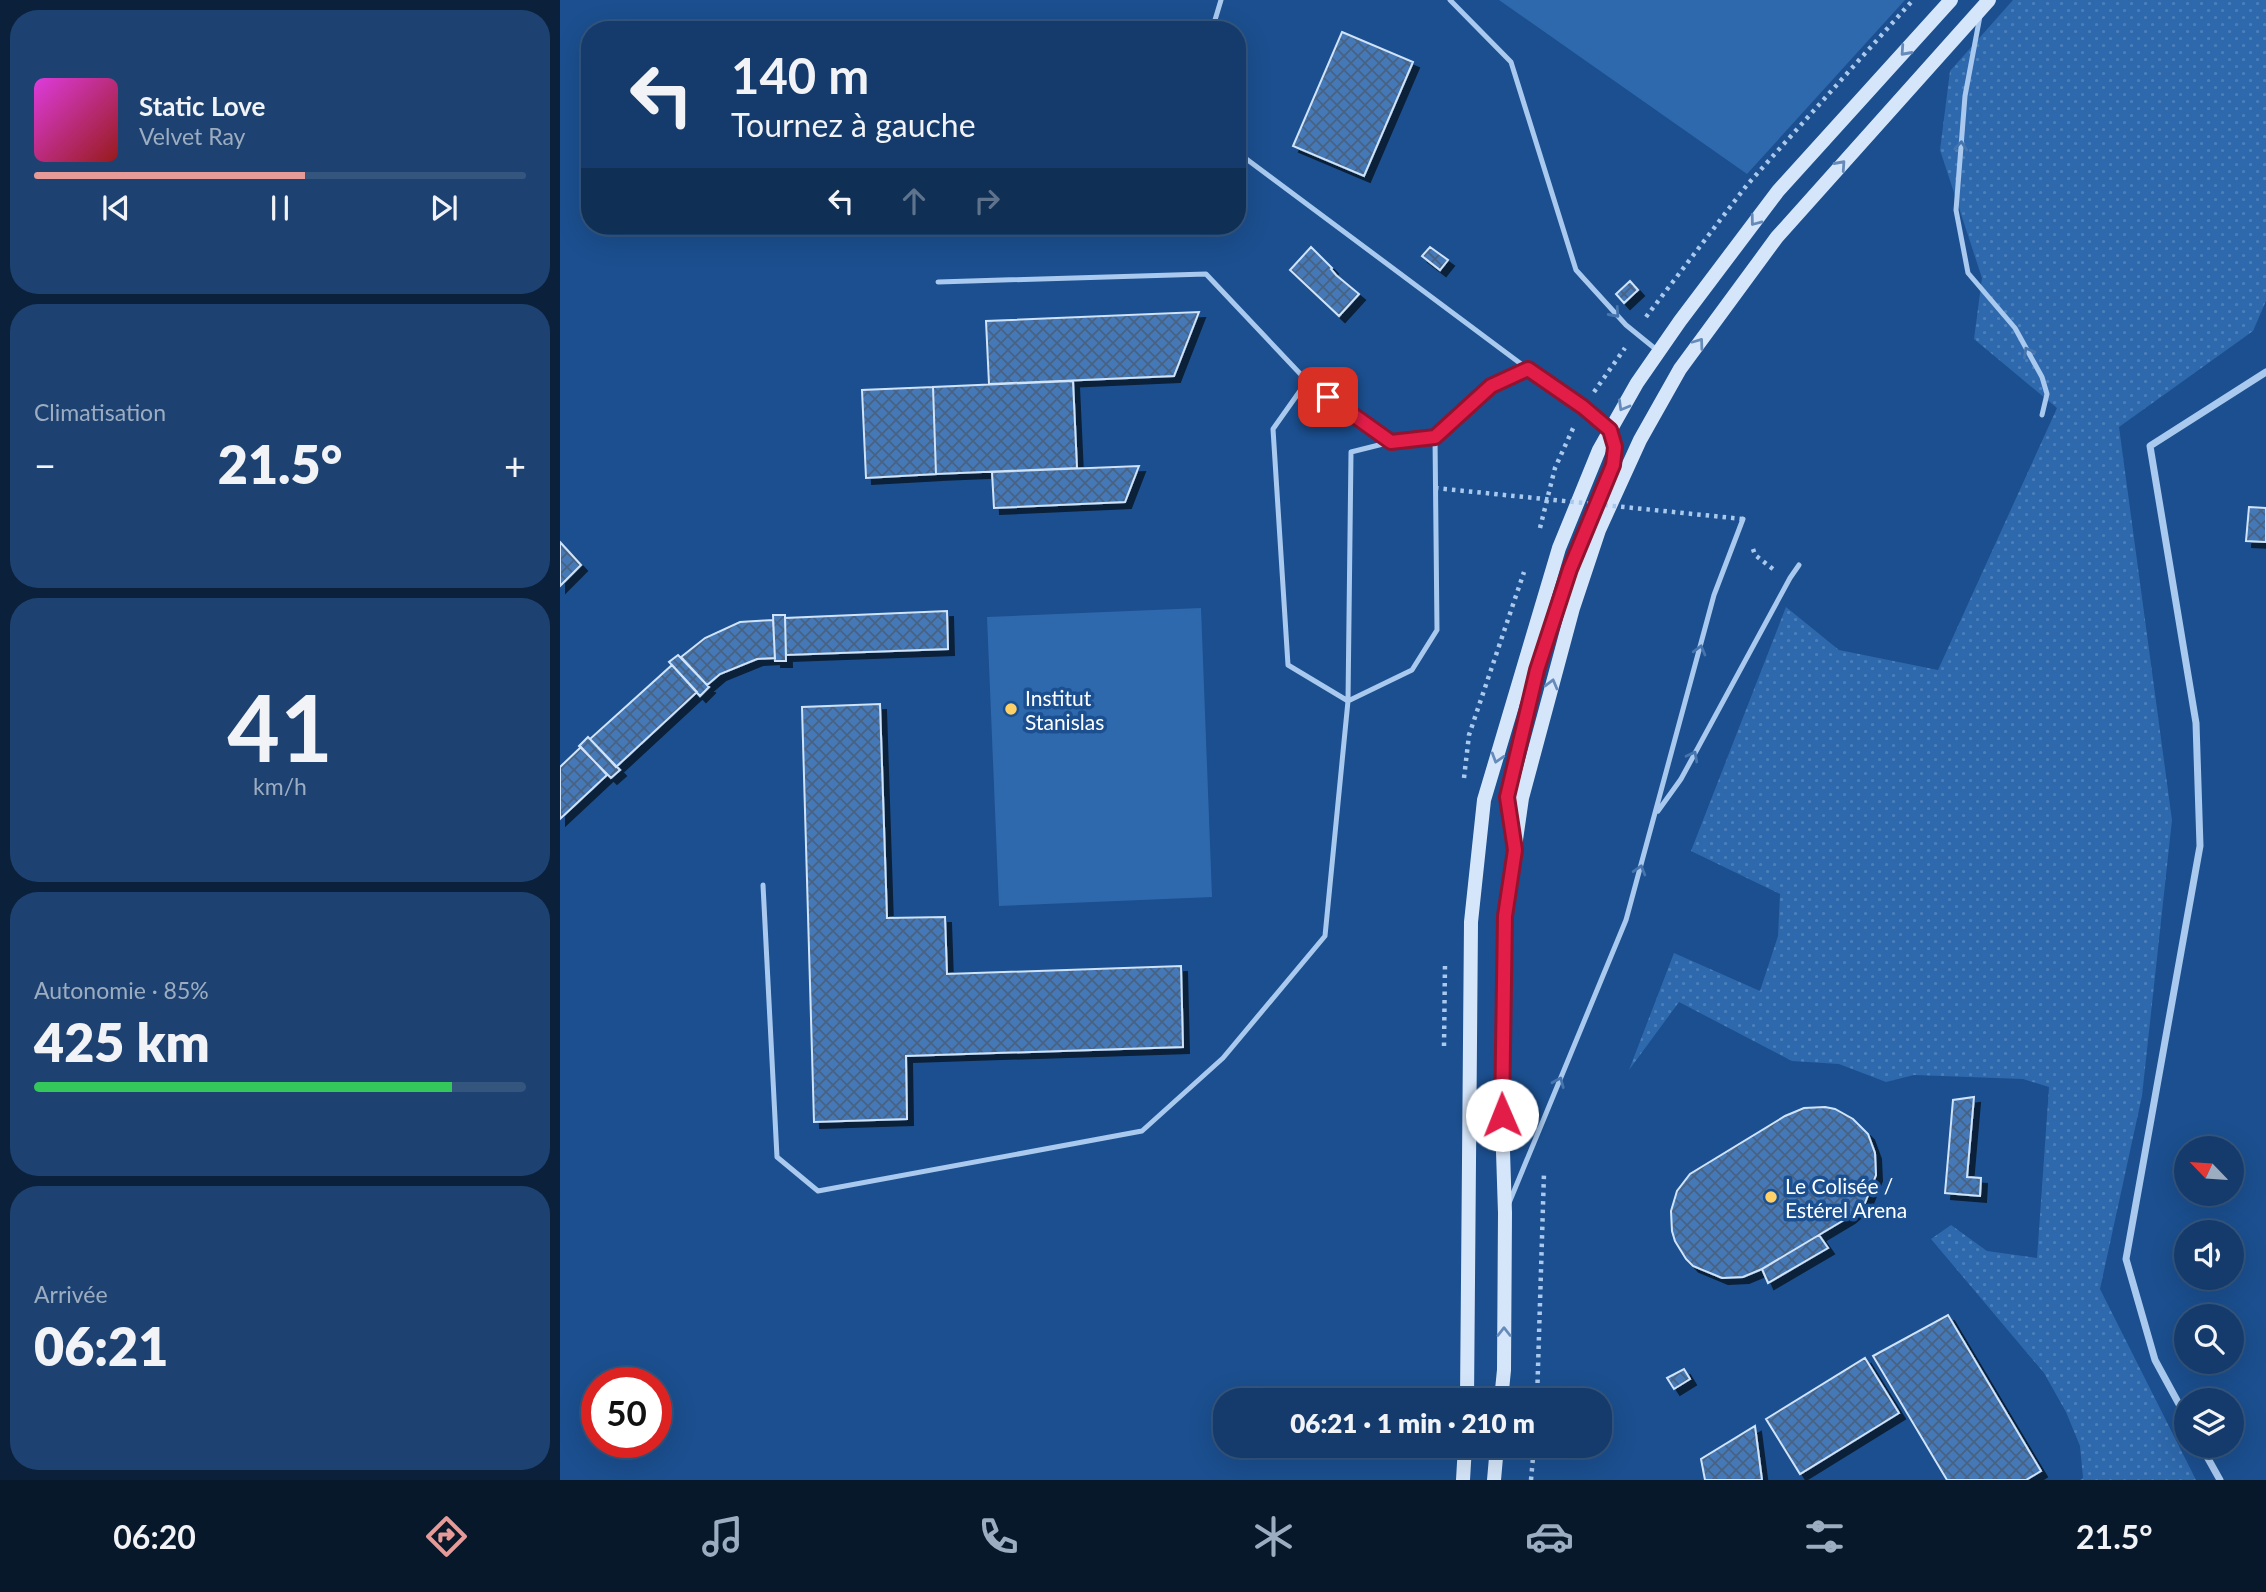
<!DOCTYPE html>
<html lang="fr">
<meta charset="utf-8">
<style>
:root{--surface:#143b6b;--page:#1d4271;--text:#f1f3f6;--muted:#9dadc1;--line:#33557e;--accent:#e69b98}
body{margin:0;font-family:Lato,sans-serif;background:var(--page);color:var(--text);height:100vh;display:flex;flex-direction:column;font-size:26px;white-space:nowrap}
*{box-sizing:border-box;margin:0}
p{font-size:23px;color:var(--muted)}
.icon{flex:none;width:38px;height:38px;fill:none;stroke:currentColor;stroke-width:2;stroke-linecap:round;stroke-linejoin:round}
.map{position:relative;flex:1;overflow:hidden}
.panel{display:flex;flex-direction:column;gap:10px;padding:10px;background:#0b203b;width:560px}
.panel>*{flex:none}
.banner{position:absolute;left:21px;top:21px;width:665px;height:214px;border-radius:28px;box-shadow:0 7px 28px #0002,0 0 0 2px var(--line);background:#143b6b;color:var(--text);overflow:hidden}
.needle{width:46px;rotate:295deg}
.tools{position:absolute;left:1614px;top:1136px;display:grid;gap:14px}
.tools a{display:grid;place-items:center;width:70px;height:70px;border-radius:50%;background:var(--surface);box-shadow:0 7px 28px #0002,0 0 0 2px var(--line);font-size:35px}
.speed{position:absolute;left:21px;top:1367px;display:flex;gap:14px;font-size:35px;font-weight:700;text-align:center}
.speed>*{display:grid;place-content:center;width:91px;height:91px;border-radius:50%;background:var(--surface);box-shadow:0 7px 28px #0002,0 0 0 2px var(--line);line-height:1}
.speed .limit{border:10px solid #d22;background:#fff;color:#111}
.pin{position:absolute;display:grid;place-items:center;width:60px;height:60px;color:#fff;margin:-30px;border-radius:14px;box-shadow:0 4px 10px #0006}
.me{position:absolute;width:77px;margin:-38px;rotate:359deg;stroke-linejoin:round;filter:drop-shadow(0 0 5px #0008)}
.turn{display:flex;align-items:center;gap:24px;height:147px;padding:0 35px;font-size:32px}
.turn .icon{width:91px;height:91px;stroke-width:2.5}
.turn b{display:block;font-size:49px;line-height:60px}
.lanes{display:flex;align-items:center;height:66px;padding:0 35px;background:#0003;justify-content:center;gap:35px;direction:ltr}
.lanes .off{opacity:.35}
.big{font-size:52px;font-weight:800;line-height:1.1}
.panel .card{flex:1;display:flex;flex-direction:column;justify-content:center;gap:10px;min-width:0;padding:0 24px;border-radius:28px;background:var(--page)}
.panel .dial{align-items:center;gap:0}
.dial b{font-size:91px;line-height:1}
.song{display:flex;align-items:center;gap:21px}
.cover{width:84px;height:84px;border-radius:10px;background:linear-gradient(135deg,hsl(300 70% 55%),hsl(0 70% 35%))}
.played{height:7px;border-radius:4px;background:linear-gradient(90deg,var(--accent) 55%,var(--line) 55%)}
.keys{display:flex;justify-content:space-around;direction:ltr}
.heat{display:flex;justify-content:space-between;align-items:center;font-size:38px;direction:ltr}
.charge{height:10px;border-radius:5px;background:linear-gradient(90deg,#34c759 85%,var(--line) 0)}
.trip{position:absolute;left:653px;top:1388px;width:399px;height:70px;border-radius:28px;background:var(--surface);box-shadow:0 7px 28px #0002,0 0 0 2px var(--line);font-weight:800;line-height:70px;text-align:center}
.menu{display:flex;height:112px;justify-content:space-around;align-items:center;background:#08182b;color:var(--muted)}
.menu .icon{width:49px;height:49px}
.menu .active{color:var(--accent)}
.menu b{font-size:32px;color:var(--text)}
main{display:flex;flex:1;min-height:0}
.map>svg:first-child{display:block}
</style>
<main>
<section class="panel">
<div class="card">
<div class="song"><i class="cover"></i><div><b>Static Love</b><p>Velvet Ray</p></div></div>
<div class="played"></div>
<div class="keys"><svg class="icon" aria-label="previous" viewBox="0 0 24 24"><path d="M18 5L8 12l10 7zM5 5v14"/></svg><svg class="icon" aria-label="pause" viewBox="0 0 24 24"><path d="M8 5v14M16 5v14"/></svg><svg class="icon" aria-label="next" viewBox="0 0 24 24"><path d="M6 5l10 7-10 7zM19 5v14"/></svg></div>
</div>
<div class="card"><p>Climatisation</p>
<div class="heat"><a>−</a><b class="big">21.5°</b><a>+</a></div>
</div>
<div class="card dial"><b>41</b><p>km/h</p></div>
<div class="card"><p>Autonomie · 85%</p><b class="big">425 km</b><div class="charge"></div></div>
<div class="card"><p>Arrivée</p><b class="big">06:21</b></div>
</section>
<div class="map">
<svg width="1706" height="1480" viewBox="0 0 1706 1480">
<defs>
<pattern id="grass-dots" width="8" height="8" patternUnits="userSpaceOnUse" patternTransform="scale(1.75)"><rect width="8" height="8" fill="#2e69ad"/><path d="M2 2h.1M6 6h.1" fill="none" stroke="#4d80b9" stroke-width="1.8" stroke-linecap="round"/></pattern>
<pattern id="building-cross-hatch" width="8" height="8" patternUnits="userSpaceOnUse" patternTransform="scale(1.75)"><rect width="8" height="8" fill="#4478b7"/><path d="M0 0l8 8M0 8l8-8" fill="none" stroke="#486282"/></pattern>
<filter id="shadow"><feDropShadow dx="6" dy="6" stdDeviation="0" flood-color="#0009"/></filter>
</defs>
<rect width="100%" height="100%" fill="#1b4f8f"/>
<path fill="url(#grass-dots)" d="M1453,0h253v301l-13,30 -134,96 53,393 -30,276 -42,193 96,191h-116l3,-2 -3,-32 -14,-34 -22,-39 -113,-134 20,-14 36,26 50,7 12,-171 -26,-8 -109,-4 -28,7 -47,-18 -47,-3 -113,-59 -50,68 45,-117 86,38 18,-55 2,-42 -89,-43 95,-244 53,43 99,20 119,-262 -83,-69 8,-61 -42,-128 10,-79z"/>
<path fill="#2e69ad" d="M939,0h406l-158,174z
M641,608l11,289 -213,9 -12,-289z"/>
<path fill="url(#building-cross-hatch)" stroke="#cfe3fa" stroke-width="2" filter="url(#shadow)" d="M782,32l71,30 -49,114 -71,-30z
M751,247l21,21 -1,1 5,6 23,19 -20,22 -49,-46z
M870,247l18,13 -8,10 -18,-14z
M1070,281l8,9 -14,13 -8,-9z
M639,312l-25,64 -185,8 -3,-63z
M513,381l4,87 -141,6 -3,-87z
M373,387l3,87 -70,4 -4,-88z
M579,466l-14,36 -131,6 -2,-36z
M1689,507l17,1v34l-20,-1z
M0,542l21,23 -21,21z
M387,611l1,38 -162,6 -1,-37z
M213,615h12l1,46h-11z
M213,620l2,38 -18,1 -37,15 -13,11 -26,-28 24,-19 35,-16z
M118,655l31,32 -9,9 -31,-34z
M112,665l25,27 -81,75 -26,-28z
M320,704l7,214 58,-1 2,57 234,-8 2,81 -277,9 1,63 -93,3 -12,-415z
M28,737l32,33 -9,8 -32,-32z
M21,747l26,28 -47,44v-52z
M1414,1097l-7,80 14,1 -1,18 -35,-3 8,-93z
M1265,1107l10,2 18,10 15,15 7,19 1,22 -11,28 -16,14 -87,52 -19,8 -21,1 -29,-12 -7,-7 -11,-18 -3,-10 -1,-20 6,-20 13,-17 95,-58 19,-8z
M1259,1235l9,13 -60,35 -6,-14z
M1388,1315l93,156 -15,9h-79l-74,-124z
M1305,1358l34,55 -99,61 -34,-55z
M1124,1369l6,10 -16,10 -7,-11z
M1195,1426l7,54h-57l-4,-21z"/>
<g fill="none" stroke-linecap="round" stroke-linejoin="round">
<path stroke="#a9c9ee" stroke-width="4.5" stroke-dasharray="3.5 5" stroke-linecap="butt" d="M1086,317l101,-132 166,-185
M1034,392l31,-44
M980,528l15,-60 20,-44
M1193,549l2,6 18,14
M904,778l5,-43 55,-163
M884,1046l1,-82
M977,1400l7,-227
M971,1480l3,-34"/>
<path stroke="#a9c9ee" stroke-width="5" d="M890,0l61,62 65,208 50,55 32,26
M1420,16l-15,80 -9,114 12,63 47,55 27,49 5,17 -5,21
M652,30l9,-30
M677,152l291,217
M378,282l268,-8 101,107
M788,701l-60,-36 -15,-236 34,-48 84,61 44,-5
M788,701l3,-249 40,-10
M1098,811l23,-32 109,-201 9,-13
M203,885l14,272 41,34 324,-60 81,-73 102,-122 23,-235 64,-31 25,-40 -2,-193 56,-51 37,-17c19,13 73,46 83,64 6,10 3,21 2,32l-52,127 -32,103 -22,102 5,33
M949,1203l117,-283 88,-325 29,-76"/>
<path stroke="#a9c9ee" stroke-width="7" d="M1626,1417l-31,-57 -29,-101 74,-413 -4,-123 -46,-277 116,-74
M1641,1446l19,34"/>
<path stroke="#d6e6fa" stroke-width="14" d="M907,1400l4,-478 13,-122 75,-252 40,-98 38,-67 43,-62 98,-130 173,-191
M941,1400l3,-30 1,-157 -4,-123 4,-174 17,-118 51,-190 26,-78 41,-90 40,-71 97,-132 212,-237
M903,1480l2,-34
M934,1480l3,-34"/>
<path stroke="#a9c9ee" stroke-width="4.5" stroke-dasharray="3.5 5" stroke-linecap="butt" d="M875,488l308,31"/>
</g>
<defs><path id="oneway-chevron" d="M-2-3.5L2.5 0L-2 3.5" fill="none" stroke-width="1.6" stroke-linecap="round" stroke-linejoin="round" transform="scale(1.75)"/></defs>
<g stroke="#668bba">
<use href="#oneway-chevron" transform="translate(1345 51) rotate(132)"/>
<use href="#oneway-chevron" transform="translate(1281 165) rotate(-48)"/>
<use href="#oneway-chevron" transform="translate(1195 221) rotate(127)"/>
<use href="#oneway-chevron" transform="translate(1139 343) rotate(-54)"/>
<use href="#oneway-chevron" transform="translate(1063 406) rotate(120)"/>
<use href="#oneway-chevron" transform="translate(992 684) rotate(-75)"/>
<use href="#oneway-chevron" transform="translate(937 758) rotate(107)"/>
<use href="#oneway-chevron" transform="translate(944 1332) rotate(-90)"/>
</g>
<g stroke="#4674ac">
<use href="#oneway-chevron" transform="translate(1401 146) rotate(-85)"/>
<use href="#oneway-chevron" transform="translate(1055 313) rotate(48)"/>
<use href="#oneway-chevron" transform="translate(1468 352) rotate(-119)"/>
<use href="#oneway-chevron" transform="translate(1140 650) rotate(-75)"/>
<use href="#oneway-chevron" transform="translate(1133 756) rotate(-62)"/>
<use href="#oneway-chevron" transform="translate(1080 870) rotate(-74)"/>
<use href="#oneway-chevron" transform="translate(999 1082) rotate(-67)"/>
</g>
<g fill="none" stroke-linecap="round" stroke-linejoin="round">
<g stroke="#92132f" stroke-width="18">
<path id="route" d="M768,397l63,45 44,-5 56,-51 37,-17 55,38 27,23 5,17 -2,18 -43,104 -33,101 -30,127 8,53 -10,66 -3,199"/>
</g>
<use href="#route" stroke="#e11d48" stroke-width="12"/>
</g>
<g fill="#ffd166" stroke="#1b4f8f" stroke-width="2.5">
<circle cx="451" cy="709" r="7"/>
<circle cx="1211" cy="1197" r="7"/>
</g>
<g text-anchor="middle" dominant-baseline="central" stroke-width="7" stroke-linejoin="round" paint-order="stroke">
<g font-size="21" fill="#fff" stroke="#1b4f8f" text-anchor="start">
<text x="465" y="697">Institut<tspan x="465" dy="24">Stanislas</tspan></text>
<text x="1225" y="1185">Le Colisée /<tspan x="1225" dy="24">Estérel Arena</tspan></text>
</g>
</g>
</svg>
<div class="tools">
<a><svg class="needle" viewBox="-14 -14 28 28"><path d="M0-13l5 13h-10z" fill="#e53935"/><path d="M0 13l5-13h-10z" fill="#9dadc1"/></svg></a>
<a><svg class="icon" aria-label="sound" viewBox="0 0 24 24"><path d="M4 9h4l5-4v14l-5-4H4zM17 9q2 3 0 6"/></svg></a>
<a><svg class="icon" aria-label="search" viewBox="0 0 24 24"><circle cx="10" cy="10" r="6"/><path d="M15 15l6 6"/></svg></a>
<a><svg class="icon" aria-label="layers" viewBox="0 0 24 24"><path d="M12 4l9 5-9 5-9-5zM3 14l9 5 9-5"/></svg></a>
</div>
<div class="speed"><div class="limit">50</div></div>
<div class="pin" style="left:768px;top:397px;background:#d93025"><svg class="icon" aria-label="arrive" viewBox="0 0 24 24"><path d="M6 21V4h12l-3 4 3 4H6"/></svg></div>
<svg class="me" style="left:942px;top:1115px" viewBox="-20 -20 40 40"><circle r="19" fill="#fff"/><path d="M0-13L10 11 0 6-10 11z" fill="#e11d48"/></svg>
<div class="trip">06:21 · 1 min · 210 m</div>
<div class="banner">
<div class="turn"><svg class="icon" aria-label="left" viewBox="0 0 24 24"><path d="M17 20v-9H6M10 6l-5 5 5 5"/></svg><div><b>140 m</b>Tournez à gauche</div></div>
<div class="lanes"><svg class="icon" aria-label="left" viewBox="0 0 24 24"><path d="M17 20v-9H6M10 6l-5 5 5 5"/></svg><svg class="icon off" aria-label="ahead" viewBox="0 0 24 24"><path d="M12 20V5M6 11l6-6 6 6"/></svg><svg class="icon off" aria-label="right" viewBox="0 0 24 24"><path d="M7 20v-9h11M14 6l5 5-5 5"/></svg></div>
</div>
</div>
</main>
<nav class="menu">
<b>06:20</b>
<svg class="icon active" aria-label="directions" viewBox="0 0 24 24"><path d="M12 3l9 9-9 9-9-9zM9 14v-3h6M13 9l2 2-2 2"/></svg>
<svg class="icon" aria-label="music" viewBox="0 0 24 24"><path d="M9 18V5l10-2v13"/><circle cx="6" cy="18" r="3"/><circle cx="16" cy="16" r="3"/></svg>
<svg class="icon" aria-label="phone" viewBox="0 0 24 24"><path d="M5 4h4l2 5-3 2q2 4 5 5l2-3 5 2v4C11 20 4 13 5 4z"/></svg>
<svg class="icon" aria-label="climate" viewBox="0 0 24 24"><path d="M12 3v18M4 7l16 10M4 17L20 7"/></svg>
<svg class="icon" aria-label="car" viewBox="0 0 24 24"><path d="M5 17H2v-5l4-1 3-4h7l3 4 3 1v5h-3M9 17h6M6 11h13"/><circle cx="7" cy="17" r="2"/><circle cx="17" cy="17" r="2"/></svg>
<svg class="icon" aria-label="filters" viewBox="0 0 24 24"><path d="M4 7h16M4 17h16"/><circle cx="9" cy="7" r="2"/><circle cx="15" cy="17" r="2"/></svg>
<b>21.5°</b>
</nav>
